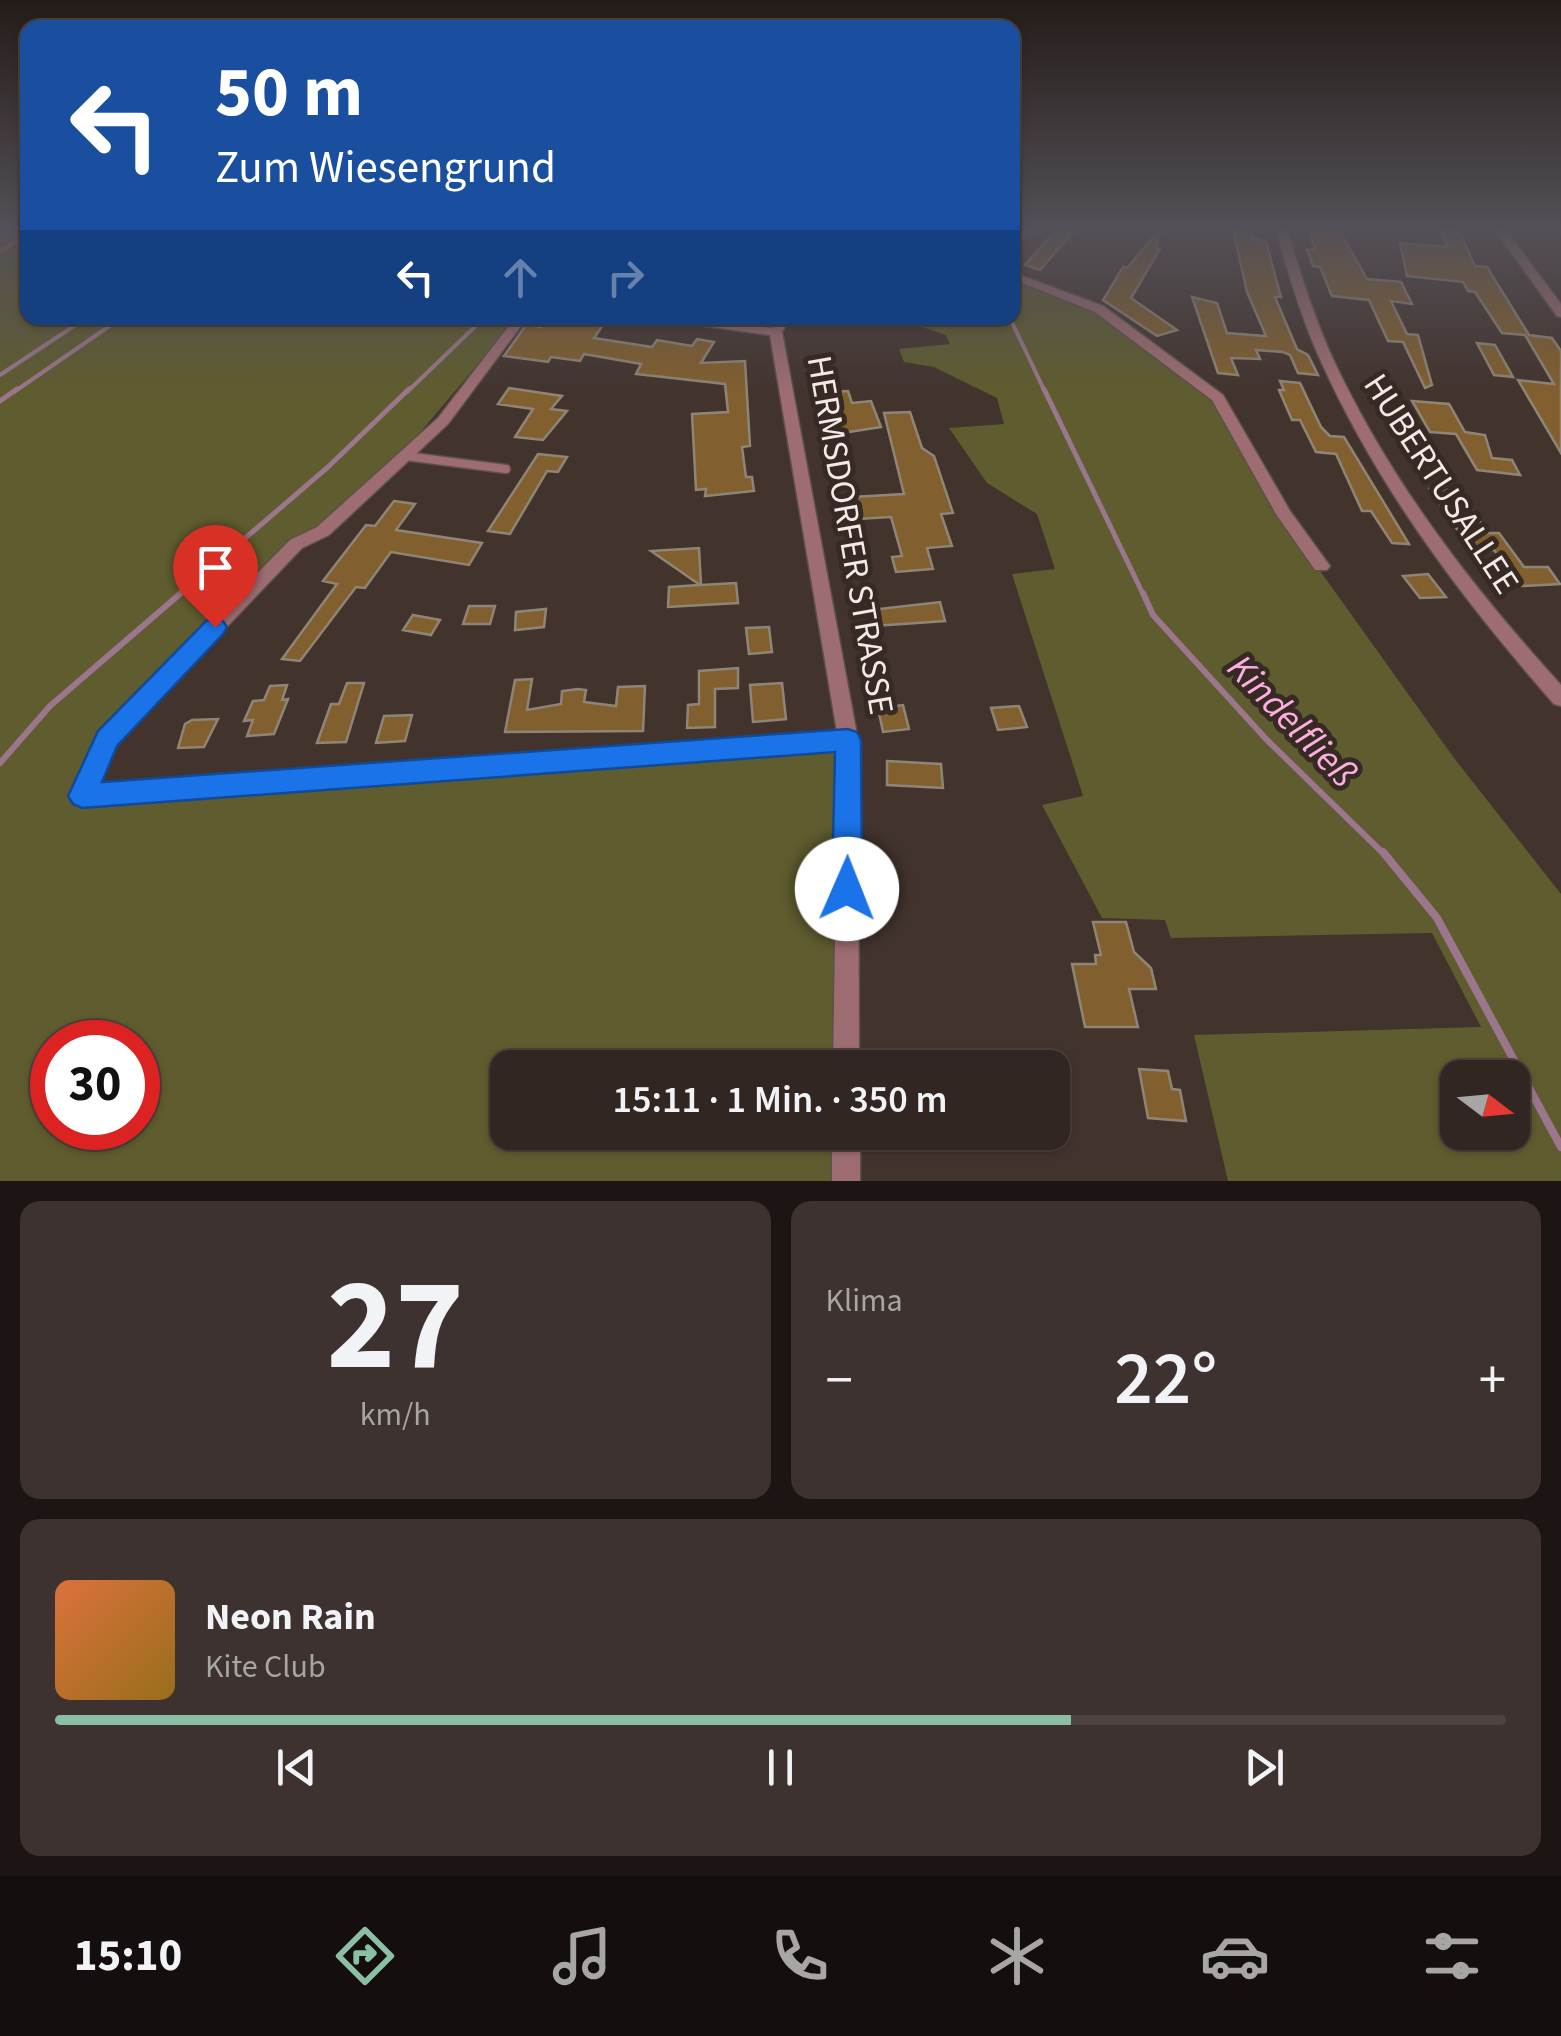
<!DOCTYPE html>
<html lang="de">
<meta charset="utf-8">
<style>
:root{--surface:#322622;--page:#3d322f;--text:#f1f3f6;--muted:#a8a5a5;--line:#4d4340;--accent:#8abfa5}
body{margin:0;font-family:"Source Sans 3",sans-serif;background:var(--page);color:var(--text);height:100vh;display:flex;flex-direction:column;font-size:38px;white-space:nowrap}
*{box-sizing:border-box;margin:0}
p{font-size:32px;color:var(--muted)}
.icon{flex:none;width:55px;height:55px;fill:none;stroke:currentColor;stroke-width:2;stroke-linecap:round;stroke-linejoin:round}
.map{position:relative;height:1181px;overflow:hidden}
.sheet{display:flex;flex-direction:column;gap:20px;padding:20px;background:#1c1513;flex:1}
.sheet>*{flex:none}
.guide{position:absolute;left:20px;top:20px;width:1000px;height:305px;border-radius:20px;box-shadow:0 2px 8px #0004,0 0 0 2px var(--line);background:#1a4fa0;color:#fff;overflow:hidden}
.needle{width:65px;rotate:106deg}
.tools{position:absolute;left:1440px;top:1060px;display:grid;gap:20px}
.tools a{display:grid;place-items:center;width:90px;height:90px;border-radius:20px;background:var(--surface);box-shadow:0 2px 8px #0004,0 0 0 2px var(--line);font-size:50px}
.speed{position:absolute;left:30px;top:1020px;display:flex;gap:20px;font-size:50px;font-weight:700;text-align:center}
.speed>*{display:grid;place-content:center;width:130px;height:130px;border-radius:50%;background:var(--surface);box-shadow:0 2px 8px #0004,0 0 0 2px var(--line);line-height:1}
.speed .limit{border:15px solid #d22;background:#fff;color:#111}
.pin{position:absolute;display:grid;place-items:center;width:85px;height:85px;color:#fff;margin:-102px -42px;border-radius:50% 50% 50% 0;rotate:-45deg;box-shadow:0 0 10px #0007}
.pin .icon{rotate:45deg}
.me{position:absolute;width:110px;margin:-55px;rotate:1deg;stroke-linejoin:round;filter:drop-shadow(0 0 8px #0008)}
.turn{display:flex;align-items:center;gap:35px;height:210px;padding:0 30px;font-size:45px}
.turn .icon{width:130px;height:130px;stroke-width:2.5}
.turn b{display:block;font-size:70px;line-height:85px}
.lanes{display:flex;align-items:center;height:95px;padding:0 30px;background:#0003;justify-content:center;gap:50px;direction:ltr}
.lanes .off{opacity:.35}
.big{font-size:75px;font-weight:600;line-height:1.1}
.sheet .tile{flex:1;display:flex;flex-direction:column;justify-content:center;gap:15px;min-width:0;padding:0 35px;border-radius:20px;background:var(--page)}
.sheet .dial{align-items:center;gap:0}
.dial b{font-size:130px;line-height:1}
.song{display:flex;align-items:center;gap:30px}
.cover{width:120px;height:120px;border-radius:15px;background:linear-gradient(135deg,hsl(20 70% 55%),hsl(40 70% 35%))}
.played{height:10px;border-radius:5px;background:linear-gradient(90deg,var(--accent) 70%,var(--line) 70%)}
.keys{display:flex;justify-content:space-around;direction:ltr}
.heat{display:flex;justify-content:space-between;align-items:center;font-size:55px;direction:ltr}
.sheet .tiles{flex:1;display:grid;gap:20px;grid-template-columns:1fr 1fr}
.tile:last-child{grid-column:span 2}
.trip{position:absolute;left:490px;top:1050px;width:580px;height:100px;border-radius:20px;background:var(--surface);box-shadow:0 2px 8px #0004,0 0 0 2px var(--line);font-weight:600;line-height:100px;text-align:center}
.menu{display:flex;height:160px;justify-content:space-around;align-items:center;background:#140f0e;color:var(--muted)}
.menu .icon{width:70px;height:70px}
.menu .selected{color:var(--accent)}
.menu b{font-size:45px;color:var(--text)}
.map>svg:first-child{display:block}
</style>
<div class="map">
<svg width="1561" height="1181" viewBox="0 0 1561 1181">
<rect width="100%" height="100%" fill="#42332d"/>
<path fill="#5f5c2f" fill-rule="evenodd" d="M0,229h27l1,89h489l-116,137 -78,74 -28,9 -196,202 -22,53 771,-53 -2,327 -338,1v64l338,1v48h-846zM52,1042h86v86h-86z
M1013,279l87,35 115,87 78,132 161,225 107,136v287h-333l-34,-146 287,-8 -49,-94 -261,5 -6,-18 -63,-2 -60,-113 41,-9 -71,-222 43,-5 -18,-55 -50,-31 -38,-55 55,-4 -7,-26 -63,-31 -30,-5 -5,-13 51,-5 -4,-9 -36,-12 1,-5h101zM1458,1078h54v54h-54z"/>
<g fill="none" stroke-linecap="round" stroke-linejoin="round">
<path stroke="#9c768c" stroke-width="4" d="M0,251l28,-16
M1010,318l35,74
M0,375l86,-57
M14,392l107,-74
M407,392l77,-74"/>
<path stroke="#9c768c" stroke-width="5" d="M1044,389l100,207
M0,401l17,-12
M178,596l150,-129 81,-78"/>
<path stroke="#9c768c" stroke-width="6" d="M1143,593l10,22 114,125 118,115
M0,763l50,-57 131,-113"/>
<path stroke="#9c768c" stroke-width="8" d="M1383,852l54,66 124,229"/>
</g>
<path fill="#825f2e" stroke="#8f8577" stroke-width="2.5" d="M1057,229h19l-36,41 -15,-5z
M1160,229l-4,19 4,1 -29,49 46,32 -20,6 -54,-36 20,-33 4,1z
M1233,229h18l2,9 13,4 15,55h-6l22,52 11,6 10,20 -20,-2 -8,-18 -7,-3 -27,-2 4,9 -29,-1 7,17 -20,-2 -26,-76 25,6 10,30 39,3 -19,-44z
M1308,229l31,1 28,49 34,3 11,22 -21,-3 16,33 11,1 14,50 -7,3 -22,-46 -15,-1 -19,-41 -37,-4 -12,-29 -7,-1 -6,-16 8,-1z
M1440,229l20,4 15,33 12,1 42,68 23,3 9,13v102l-43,-73 36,4 -29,-49 -23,-2 -27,-41 -7,-1 -5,-9 -56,-6 -7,-33 48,4z
M548,318l55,7 -9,13 58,9 5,-7 35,6 5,-7 17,3 -13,21 44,-2 5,85 -8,1 4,30h6l2,14 -49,5 1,-7 -10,1 -4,-76 36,-2 -3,-28 -89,-10 5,-10 -57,-10 -4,7 -29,-4 -3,5 -44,-6 22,-31 15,2z
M1477,343l18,2 18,32 -19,-2z
M1280,381l20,2 21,44 9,9 14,1 65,107 -17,-1 -21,-32h-9l-26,-57 -20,-2 -16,-32h-8l-13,-30h5z
M509,388l53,8 -11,13 16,2 -24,29 -28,-3 18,-28 -35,-5z
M848,391l4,12 19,-2 10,26 -58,9 -4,-15 18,-1 -6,-28z
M1412,401l37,3 16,28 20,3 7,23 20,2 8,15 -43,-5 -21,-36 -26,-2z
M910,412l12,36 12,8 19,57 -12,1 11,32 -25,2 6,21 -37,3 -4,-15 10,-1 -11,-39 -50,3 -5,-22 68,-4 -20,-81z
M538,454l29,3 -9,15 -11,-1 -37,63 -22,-3z
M1430,489l28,1 30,43h11l25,34h24l12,17 -38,2 -28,-36h-23z
M394,501l21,3 -19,26 86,13 -13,22 -78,-13 -26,36 -9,-1 -56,74 -18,-2 55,-75 -14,-3 43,-56 9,1z
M699,548l2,37 35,-2 2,20 -70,4 1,-20 31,-2 -49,-34z
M1428,574l18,23 -26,1 -17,-22z
M940,602l5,19 -71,5 -4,-16z
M469,606h26l-5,18h-27z
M546,609l-2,18 -29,3 1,-18z
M413,615l27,5 -9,15 -28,-5z
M769,627l3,25 -23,2 -3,-26z
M738,668v20l-23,1v38l-28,1 1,-23 11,-1v-33z
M532,679l-5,31 34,-6 1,-13 16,-2 8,1 -2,12 32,4 2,-19 27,-1 -2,45 -138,1 10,-52z
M347,683h17l-18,59 -29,1 14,-39h8z
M782,683l4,36 -33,3 -3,-37z
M287,685l-5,15 6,-1 -14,35 -27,2 6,-16 -9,1 9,-20 11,-1 6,-14z
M903,705l6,24 -26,3 -5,-24z
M1019,706l8,21 -29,3 -7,-22z
M412,715l-7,26 -29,2 8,-27z
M218,719l-14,28 -26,1 7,-24 7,-4z
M887,761l54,3 2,24 -56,-3z
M1093,922h33l8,30 17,16 5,21h-27l9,38h-53l-13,-63h24l-1,-9h6z
M1139,1069l29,2 4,18 8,1 6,31 -38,-3z"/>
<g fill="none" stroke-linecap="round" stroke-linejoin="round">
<g stroke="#5e504b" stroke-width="11">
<path id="service" d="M405,456l101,13"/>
</g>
<g stroke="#5e504b" stroke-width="3">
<path id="minor" d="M1024,229h12l-24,20v-9z
M1276,229h11c13,44 27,88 46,130 57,122 138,227 228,326v21l-7,-2c-92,-105 -177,-217 -234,-345 -19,-42 -32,-86 -44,-130z
M1494,229h11l56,75v13l-4,-1z
M1012,272l91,34 120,89 67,116 37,51 3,4 -3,4h-12l-39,-56 -64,-114 -117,-88 -83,-33z
M515,318h12l-79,106 -119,111 -27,13 -187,196 -18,41 740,-53 -67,-397 -95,-13 -6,-4h30l73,10 6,-10h12l-8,14 76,408 1,328h-26l5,-319 -756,57 -8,-3 -3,-7 29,-63 190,-193 27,-13 121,-109z
M832,1132h28v49h-28z"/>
</g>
<use href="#service" stroke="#9e6d72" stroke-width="8"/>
<use href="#minor" fill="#9e6d72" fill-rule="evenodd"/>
</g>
<linearGradient id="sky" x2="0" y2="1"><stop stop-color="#241c19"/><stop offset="0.58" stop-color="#545057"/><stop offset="1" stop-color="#545057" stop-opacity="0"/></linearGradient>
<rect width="1561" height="394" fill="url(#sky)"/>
<path fill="#1a73e8" stroke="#114b97" stroke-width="2.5" d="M215,618l8,3 4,6 -4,7 -106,112 -15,36 746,-53 9,3 4,8 1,149 -4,10 -11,4 -10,-4 -5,-10 3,-137 -753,56 -9,-4 -5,-8 30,-65 108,-110z"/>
<g text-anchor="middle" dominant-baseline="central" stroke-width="10" stroke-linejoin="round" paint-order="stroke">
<g font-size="35" fill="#f3eae6" stroke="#372923">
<text transform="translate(1441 484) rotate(57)">HUBERTUSALLEE</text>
<text transform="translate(850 535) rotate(80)">HERMSDORFER STRASSE</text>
</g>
<g font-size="38" font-style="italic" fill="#fdafe1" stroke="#372923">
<text transform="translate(1292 721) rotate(46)">Kindelfließ</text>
</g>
</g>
</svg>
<div class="tools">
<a><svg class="needle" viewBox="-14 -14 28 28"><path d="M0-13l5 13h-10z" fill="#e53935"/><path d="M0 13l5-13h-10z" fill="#a8a5a5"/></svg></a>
</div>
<div class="speed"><div class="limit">30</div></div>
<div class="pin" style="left:215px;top:627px;background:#d93025"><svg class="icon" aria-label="arrive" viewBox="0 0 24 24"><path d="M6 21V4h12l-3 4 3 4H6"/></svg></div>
<svg class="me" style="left:847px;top:889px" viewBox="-20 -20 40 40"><circle r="19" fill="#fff"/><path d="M0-13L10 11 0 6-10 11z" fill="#1a73e8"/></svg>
<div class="trip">15:11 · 1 Min. · 350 m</div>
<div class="guide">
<div class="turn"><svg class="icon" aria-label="left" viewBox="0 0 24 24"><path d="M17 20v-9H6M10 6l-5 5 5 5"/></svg><div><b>50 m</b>Zum Wiesengrund</div></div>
<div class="lanes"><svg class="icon" aria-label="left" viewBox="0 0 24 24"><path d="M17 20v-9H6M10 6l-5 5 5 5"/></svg><svg class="icon off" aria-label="ahead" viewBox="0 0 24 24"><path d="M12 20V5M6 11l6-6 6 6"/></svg><svg class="icon off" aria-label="right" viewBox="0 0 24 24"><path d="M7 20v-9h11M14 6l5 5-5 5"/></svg></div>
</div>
</div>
<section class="sheet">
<div class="tiles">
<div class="tile dial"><b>27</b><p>km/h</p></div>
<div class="tile"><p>Klima</p>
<div class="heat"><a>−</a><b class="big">22°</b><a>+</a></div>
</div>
<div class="tile">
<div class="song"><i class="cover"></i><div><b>Neon Rain</b><p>Kite Club</p></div></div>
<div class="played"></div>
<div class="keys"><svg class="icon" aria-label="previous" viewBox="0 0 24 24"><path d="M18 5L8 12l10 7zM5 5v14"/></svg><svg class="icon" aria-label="pause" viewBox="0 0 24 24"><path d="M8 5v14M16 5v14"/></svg><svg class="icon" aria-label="next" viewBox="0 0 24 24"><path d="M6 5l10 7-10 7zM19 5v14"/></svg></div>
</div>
</div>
</section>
<nav class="menu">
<b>15:10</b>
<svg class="icon selected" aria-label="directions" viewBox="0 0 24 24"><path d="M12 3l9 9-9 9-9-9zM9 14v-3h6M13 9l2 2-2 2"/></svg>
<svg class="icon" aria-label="music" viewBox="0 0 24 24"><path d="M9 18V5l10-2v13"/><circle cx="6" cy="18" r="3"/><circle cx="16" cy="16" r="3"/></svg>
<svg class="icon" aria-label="phone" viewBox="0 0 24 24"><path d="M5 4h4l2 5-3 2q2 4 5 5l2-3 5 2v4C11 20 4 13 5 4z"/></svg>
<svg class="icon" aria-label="climate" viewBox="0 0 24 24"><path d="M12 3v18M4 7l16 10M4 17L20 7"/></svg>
<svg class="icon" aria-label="car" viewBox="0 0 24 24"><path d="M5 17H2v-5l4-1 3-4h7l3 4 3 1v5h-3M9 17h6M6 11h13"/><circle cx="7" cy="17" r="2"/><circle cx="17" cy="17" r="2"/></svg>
<svg class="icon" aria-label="filters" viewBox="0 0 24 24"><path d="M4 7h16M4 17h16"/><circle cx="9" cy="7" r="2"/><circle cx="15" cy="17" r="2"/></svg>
</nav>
